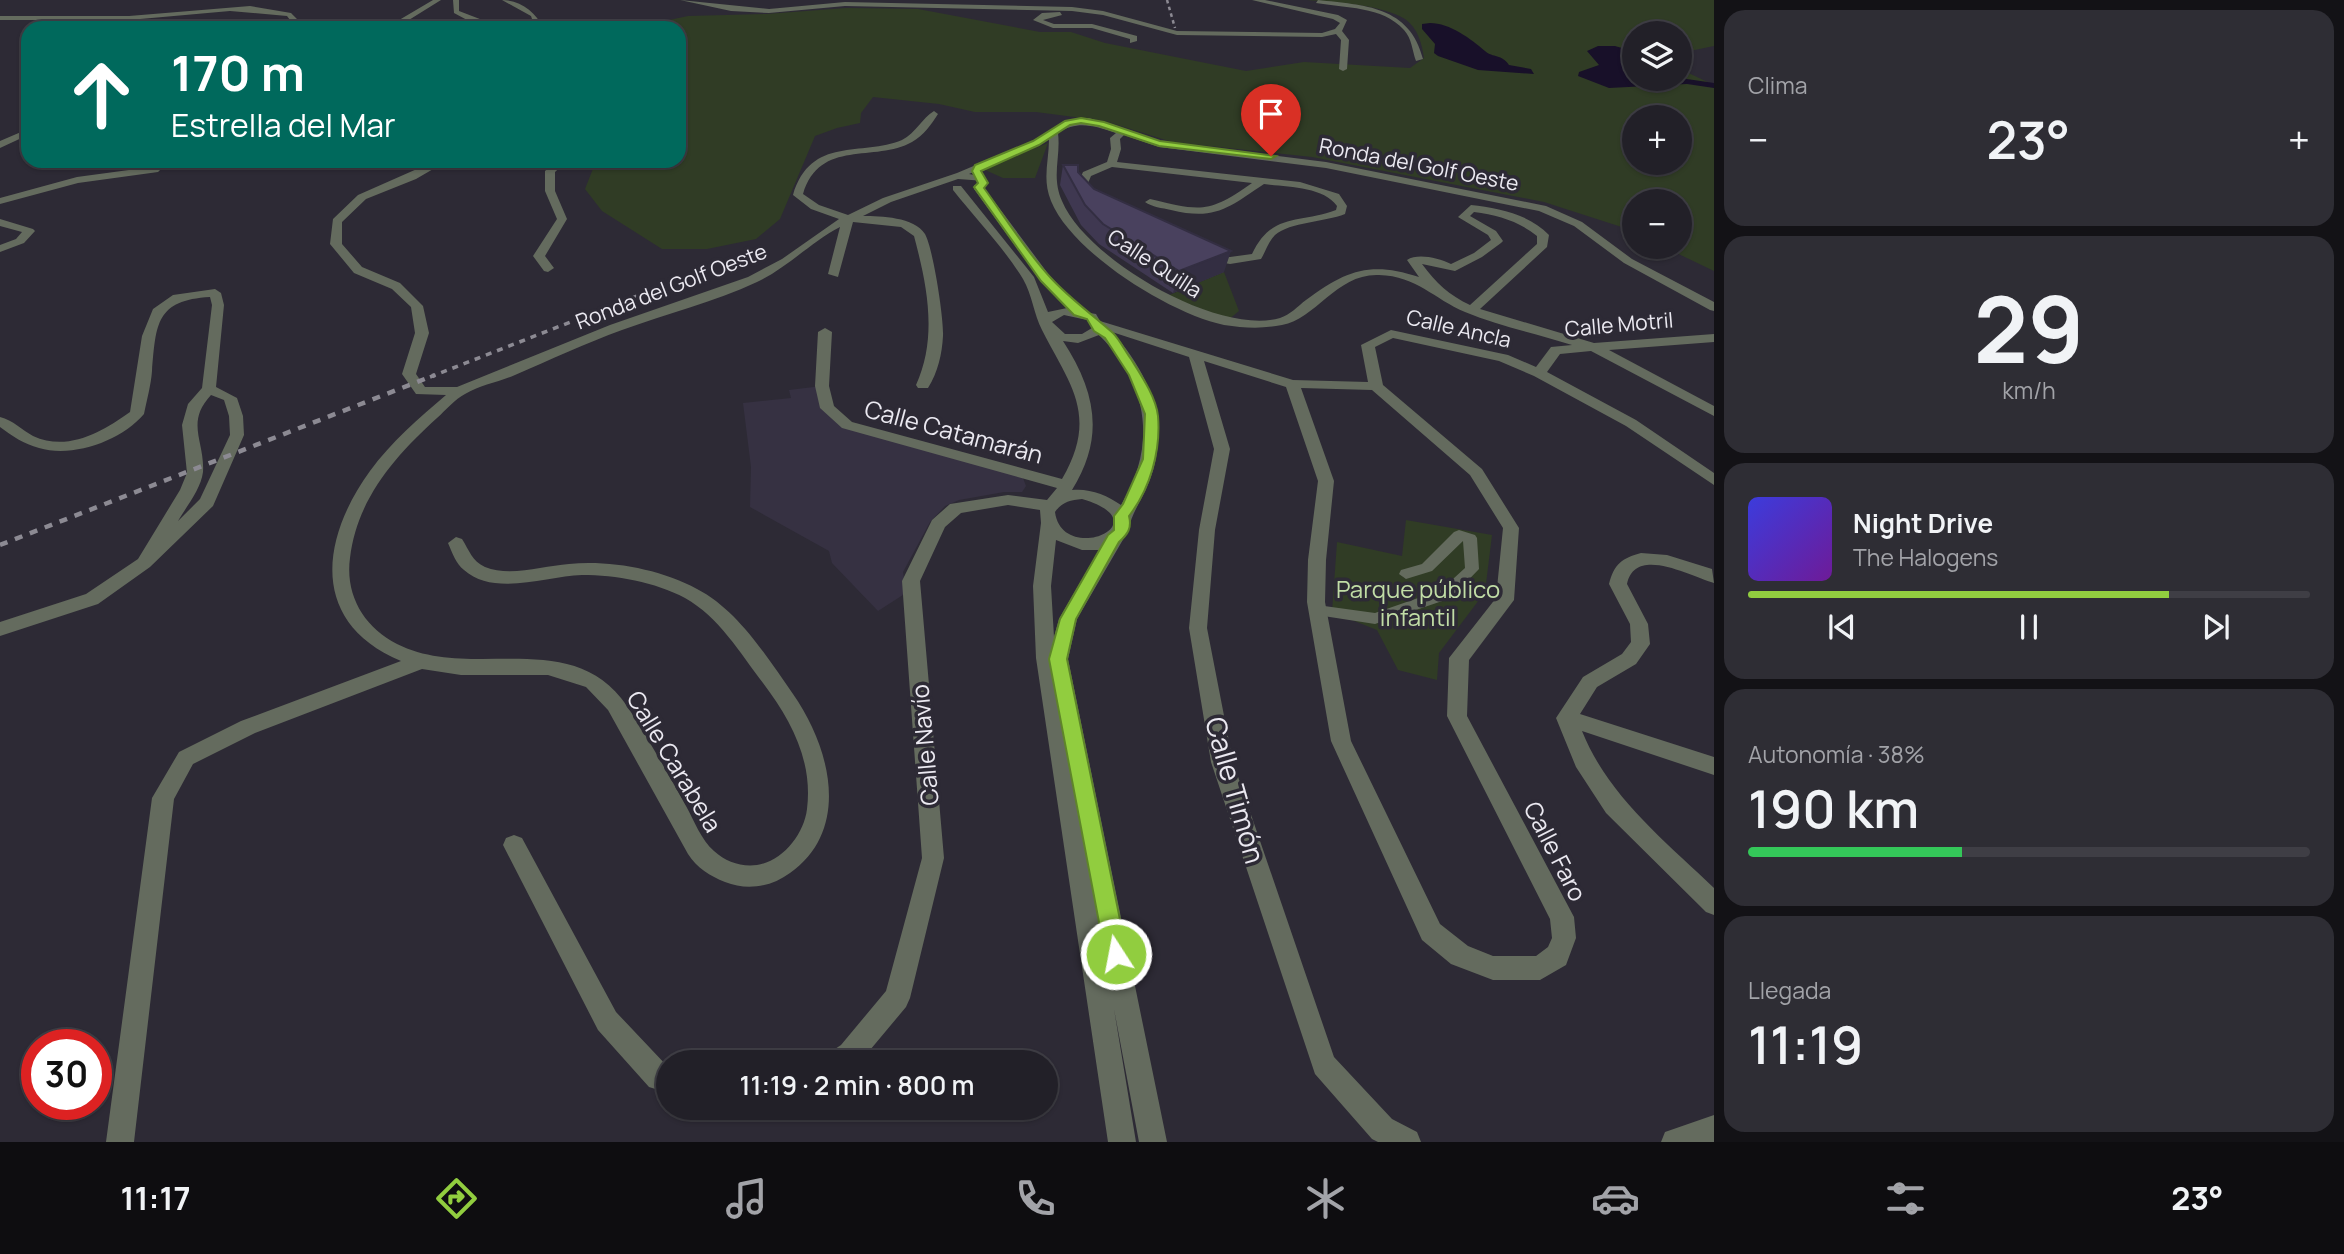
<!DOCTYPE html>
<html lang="es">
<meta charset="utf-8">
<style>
:root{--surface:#222028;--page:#2e2d34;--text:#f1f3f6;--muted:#a2a3a8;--line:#3f3e45;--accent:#91cd3f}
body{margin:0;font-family:Manrope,sans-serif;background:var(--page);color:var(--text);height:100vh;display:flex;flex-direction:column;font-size:26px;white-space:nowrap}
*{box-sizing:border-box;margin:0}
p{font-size:23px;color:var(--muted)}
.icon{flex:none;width:38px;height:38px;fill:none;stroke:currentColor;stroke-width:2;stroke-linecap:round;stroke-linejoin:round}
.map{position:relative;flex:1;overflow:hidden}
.panel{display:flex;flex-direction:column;gap:10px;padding:10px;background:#131216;width:630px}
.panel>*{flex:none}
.banner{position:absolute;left:21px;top:21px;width:665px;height:147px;border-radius:21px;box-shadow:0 2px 5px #0004,0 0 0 2px var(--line);background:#00695c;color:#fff;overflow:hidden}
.controls{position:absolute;left:1622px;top:21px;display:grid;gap:14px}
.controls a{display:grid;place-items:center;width:70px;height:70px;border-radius:50%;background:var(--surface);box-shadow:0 2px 5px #0004,0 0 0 2px var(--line);font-size:35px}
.speed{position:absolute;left:21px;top:1029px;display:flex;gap:14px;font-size:35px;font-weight:700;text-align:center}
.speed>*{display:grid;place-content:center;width:91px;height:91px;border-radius:50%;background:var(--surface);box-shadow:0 2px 5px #0004,0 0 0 2px var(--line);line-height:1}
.speed .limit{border:10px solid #d22;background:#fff;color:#111}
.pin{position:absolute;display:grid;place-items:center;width:60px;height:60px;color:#fff;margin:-72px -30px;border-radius:50% 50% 50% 0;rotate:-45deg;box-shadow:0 0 7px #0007}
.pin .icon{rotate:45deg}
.me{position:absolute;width:77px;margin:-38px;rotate:349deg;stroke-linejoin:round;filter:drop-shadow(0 0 5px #0008)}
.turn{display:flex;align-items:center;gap:24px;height:147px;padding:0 35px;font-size:32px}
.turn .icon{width:91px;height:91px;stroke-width:2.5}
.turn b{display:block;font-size:49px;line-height:60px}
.big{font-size:52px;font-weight:600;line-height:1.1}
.panel .card{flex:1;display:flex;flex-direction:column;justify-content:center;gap:10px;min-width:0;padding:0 24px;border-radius:21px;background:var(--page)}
.panel .dial{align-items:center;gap:0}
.dial b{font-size:91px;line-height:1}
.song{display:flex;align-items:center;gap:21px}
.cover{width:84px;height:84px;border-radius:10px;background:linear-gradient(135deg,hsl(240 70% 55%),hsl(280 70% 35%))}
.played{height:7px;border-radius:4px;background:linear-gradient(90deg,var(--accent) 75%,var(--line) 75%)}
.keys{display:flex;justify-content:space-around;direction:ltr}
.heat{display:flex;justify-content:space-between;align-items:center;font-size:38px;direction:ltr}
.charge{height:10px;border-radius:5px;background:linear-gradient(90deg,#34c759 38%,var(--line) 0)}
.trip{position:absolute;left:656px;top:1050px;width:402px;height:70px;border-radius:35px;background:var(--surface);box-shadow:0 2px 5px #0004,0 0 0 2px var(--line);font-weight:600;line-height:70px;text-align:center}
.menu{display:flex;height:112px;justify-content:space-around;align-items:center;background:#0e0d10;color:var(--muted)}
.menu .icon{width:49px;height:49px}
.menu .selected{color:var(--accent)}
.menu b{font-size:32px;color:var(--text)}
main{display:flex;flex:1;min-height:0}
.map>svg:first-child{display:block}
</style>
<main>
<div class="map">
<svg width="1714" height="1142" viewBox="0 0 1714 1142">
<rect width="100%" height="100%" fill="#2d2a35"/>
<path fill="#363142" d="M822,386l5,22 20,17 174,48 5,13 -4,6h-18l-45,8 -14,6 -15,16 -27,50 3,21 -28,18 -46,-48 -3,-12 -79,-44 1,-40 -8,-64 48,-5 -2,-8z"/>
<path fill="#303c25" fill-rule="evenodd" d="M1307,0h407v46l-34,7v-20h-46v46h46v-10l34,16v186l-50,-24h16v-46h-46v30l-90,-29 -232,-45 -140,-15 -67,-21 -69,-9h-61l-36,-8 -66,-7 -12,16 -1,10 -23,5 -22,8 -35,83 -24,20 -49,10h-45l-60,-38 -17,-22 11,-28h83v-133h-21l2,-6 28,-6 78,-2 80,-6 72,1 122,23h31l34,11 141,28 58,-9 106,6 14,-10c-2,-14 -6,-30 -19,-39 -22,-14 -71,-17 -98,-19zM1634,117h46v46h-46z
M1048,143l-13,35h-32l-20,-9z
M1224,272l15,39 -11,9 -61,-24z
M1406,520l86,15 -7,57 -46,61 -2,27 -39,-10 -21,-40 -45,-18 5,-70 65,14z"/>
<path fill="#181029" d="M1430,23c20,0 41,16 55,28 8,7 17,3 24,14l22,4 3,5 -56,-4 -40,-14 -4,-3 1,-9 -13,-15v-5z
M1598,46h17l17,5 -3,9 5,5v14l46,-1 34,5v5l-27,-4 -78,4 -31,-12 1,-4 20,-7 -12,-14z"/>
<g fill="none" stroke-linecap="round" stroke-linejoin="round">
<path fill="#646b5e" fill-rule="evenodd" d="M1459,530l16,5 2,3 2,31 -28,29 -76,26 -58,-9 -5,-1 -2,-4 2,-4 5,-1 58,8 66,-23 24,-22 -2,-27 -31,30 -26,8 -7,-5 2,-4 21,-6 32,-32z"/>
<path fill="#646b5e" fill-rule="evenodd" d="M433,0h8l-45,28 -7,-2z
M453,0h6v11l26,10 5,7h-8l-28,-15z
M502,0c18,0 34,12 41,28h-8l-4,-12z
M680,0l89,9 76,-7 227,5 31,4 74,20 145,2 13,-4 5,-6 -7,-4 -81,-19h13l73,15 9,5 -5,11 7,9 -2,29 -4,2 -4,-2 2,-29 -5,-6 -14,3 -145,-2 -74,-20 -31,-4 -227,-5 -76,7 -38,-2z
M1318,0c46,5 92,6 105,59l-7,2c-4,-11 -4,-22 -12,-31 -21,-24 -60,-22 -88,-27z
M250,6l41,7 7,7 -2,8h-8l2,-8 -3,-4 -57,-5 -101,9h-129v-4h129z
M1060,12l2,3 -19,5 11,4h38l45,12v5l-7,2v-4l-38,-11h-39l-20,-8 9,-7z
M599,23l3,4 -13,1z
M934,111l4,3c-7,11 -14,21 -26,28 -37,21 -92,-4 -109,52l16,11 29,10 35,-17 74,-25 76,-32 31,-20 25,-3 71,23 166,21 220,44 36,16 50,37 82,43v9l-4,-1 -86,-47 -50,-37 -35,-15 -213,-43 -167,-21 -35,-12 -4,4 1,10 -4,13 183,20 39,12 8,12 -2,8c-20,8 -55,8 -70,21 -7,7 -9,16 -14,24l-31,5 -32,-6 -106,-51 -15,-17 -1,-2 7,-16 24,-10 4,-13 -1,-11 6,-5c-22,-7 -38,-13 -58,0 3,24 -7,43 4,68 24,58 156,135 218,117 10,-3 18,-12 26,-18 40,-30 65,-39 113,-23l-12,-17c11,-7 31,-2 44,4l23,-11 17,-13 -3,-5 -30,-18 13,-12c27,3 58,9 78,30l-2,12 -67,62 114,34 120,-9v8l-105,8 105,56v10l-123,-65 -31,3 -13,18 89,48 78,53v12l-88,-59 -92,-50 -35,-15 -106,-23 -18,9 8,38 99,84 37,59 -5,72 -45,60 -2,56 107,201 2,21 -10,27 -26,15h-47l-42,-16 -29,-24 -91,-199 -24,-139 1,-42 10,-79 -32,-94 -82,-26 26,88 -15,81 -8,98 26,134 101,295 58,62 25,13 4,10h-43l-6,-3 -57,-65 -104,-312 -22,-134 10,-98 15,-81 -25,-92 -77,-25c39,43 59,95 37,150 -7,18 -17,30 -21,49l-51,88 -9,40 99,483h-28l-25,-133 22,133h-28l-72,-484 -3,-72 8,-63 -1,-13 -32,-5 -47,8 -16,14 -25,54 24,277 -34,140 -4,9 -46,55h-35l4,-9 12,-8 45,-54 36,-133 -20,-277 30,-61 18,-16 58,-9 39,5 10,-12 -215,-60 -22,-20 -5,-22 3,-54 7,-4 7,4 -3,54 5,20 18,16 210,57c37,-64 8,-94 -20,-149 -8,-15 -10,-36 -19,-51 -19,-31 -47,-60 -70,-89v-4h8l73,91 14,35 19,-4 -26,-27 -67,-92v-4h8l67,90 35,37 12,2 4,7 193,59 75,2 -7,-37 30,-15 117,25 28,12 15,-20 21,-2c-35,-11 -73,-19 -107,-33 -31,-13 -48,-36 -86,-37 -42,-2 -63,44 -97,50 -20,4 -38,3 -58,0 -53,-11 -152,-72 -173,-124 -9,-22 -2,-40 -2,-62l-80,35 16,3v4l-27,-2 -67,23 -28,14c18,0 51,1 62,18 8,14 19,85 18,102 -1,18 -5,36 -15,52h-10l-2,-3c22,-48 11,-100 -2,-149l-13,-9 -48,-5 -15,55 -10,-3 12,-47c-29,15 -53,41 -83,55 -43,20 -91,32 -135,48 -36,13 -72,30 -107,45 -16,7 -35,10 -50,19 -10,5 -19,16 -28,24 -42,38 -80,81 -87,140 -5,37 14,69 47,86 75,38 175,-19 230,62 21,32 40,66 59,100 8,14 15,34 28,45 12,11 27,16 43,14 26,-4 47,-31 50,-56 6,-48 -16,-89 -44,-126 -23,-30 -44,-66 -78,-85 -30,-16 -69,-23 -103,-23 -35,1 -88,22 -118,-5 -8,-6 -12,-18 -16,-27l8,-6 6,2c7,11 10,22 23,28 25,10 58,-1 84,-3 41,-4 91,5 128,25 41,21 70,68 96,105 37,53 59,135 -3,179 -19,14 -43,18 -65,9 -15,-6 -28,-14 -37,-28l-80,-144 -22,-23 -38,-12h-87l-39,-6 -167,64 -62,31 -19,35 -40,343h-28l46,-344 27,-46 62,-31 160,-60c-91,-38 -81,-121 -31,-190 21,-29 49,-53 76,-76l-30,-1 -14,-20 13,-41 -4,-26 -19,-18 -38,-16 -24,-29 3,-25 25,-24 77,-34h12l-31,18 -50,20 -24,23v22l20,23 38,16 23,23 6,27 -13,41 9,13h32l153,-62 138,-48 34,-18 57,-40 -28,-10 -18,-14c18,-60 69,-38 109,-55 14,-7 20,-22 32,-29zM1112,167l140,16c-44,31 -51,28 -102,16l-5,3c7,5 17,6 26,8 45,11 58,-3 93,-26 22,3 59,2 73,22l-1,4c-37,14 -64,2 -84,44l-22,3 -20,-2 -110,-52 -14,-15 5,-12zM1474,212c24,3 44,9 63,24v8l-67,61c-21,-10 -34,-22 -48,-41l33,7 27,-14 19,-14 2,-2 -7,-10 -26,-15zM1064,315l23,5 5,8 -10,6h-17l-13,-12zM1099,335c50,49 58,111 22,170 -14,-10 -32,-17 -49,-15 33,-53 24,-98 -9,-149l15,2zM1301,388l71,2 98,85 33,53 -7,70 -47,60 -2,58 103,203 2,19 -4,9 -12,9h-43l-25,-10 -28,-22 -89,-183 -26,-139 1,-42 8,-79zM1082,499c82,24 -20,67 -27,13 7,-10 15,-12 27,-13zM1056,540l26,10h17l-40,69 -5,18 -3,-51z
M28,129v6l-28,13v-7z
M158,161h11l-11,11 -80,11 -78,21v-6l77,-21 74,-10z
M556,161h11l-12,11v19l12,28 -22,37 9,12 -6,4 -4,-1 -11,-15 24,-37 -12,-28v-20z
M0,219l33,10 2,2 -11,12 -24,9v-7l16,-6 6,-7 -22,-6z
M215,289l6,4 3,12 -8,82 21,11 6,18 1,19 -31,71 -63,61 -52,37 -98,32v-14l86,-28 52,-35 42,-69 7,-17 -5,-48 6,-21 14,-16 10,-83 -2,-8c-54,3 -54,27 -58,74 -1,14 -5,28 -8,43 -23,27 -71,44 -105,34 -15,-4 -27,-12 -39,-21v-10c13,3 22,13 33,19 35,16 69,-4 97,-24l12,-76 11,-27 20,-14zM211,395l13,5 5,16 1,19 -30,64 -22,22c8,-14 23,-32 25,-49 2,-31 -18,-49 8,-77z
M1641,553l26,2 45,14 2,14c-24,-7 -79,-38 -87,1l21,40 2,20 -14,20 -39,23 -17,27 134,43v18l-132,-44c26,65 82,109 132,157v27l-8,-3 -100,-99 -30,-46 -20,-49 27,-41 39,-23 9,-12 -1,-18 -21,-40c5,-20 13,-26 32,-31z
M514,835l8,3 94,174 52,55v26l-19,-6 -51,-57 -95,-185 3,-7z
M1714,1115v27h-53l4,-10z"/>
<path stroke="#8c8a93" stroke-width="2.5" stroke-dasharray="3.5 3.5" stroke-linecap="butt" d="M1167,0l8,28"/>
<path stroke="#8c8a93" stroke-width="3.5" stroke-dasharray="6 6" stroke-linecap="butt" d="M430,377l235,-92"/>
<path stroke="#8c8a93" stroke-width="4.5" stroke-dasharray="8 8" stroke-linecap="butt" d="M0,545l435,-170"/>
</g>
<path fill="#3f3851" d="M1063,165l31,24 130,83 -51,21 -74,-49 -18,-19 -21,-40z"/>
<path fill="#332e42" d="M1231,251l-7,21 -51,21 6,-22z"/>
<path fill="#49415e" stroke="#332e42" stroke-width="2" d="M1063,165h15v7l16,17 137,62 -52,20 -76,-47 -18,-19z"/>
<path fill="#91cd3f" stroke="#5e8529" stroke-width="2" d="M1081,118l23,4 56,19 116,15 -5,3 -112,-13 -60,-20 -18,-3 -11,2 -31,20 -58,26 7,12 -4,5c21,29 41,62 66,89 20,22 42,37 63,56 7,7 12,18 18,26 10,16 25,38 27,57 3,35 -8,73 -29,100 3,12 -1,18 -10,26l-43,77 -9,40 60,295 -3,8 -8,3 -8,-3 -3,-8 -56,-295 11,-40 48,-84 6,-5v-14l9,-12 20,-45 2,-45 -16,-39 -24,-37 -11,-7 -7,-12 -13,-4 -33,-34 -67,-94 4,-4 -6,-12 3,-6 58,-24 32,-20z"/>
<g text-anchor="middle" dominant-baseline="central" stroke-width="7" stroke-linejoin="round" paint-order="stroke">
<g font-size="21" fill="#ebe9f1" stroke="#2d2a35">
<text transform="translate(1419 164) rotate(11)">Ronda del Golf Oeste</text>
<text transform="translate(1155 263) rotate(33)">Calle Quilla</text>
<text transform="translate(671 286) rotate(-21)">Ronda del Golf Oeste</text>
<text transform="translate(1619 324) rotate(-5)">Calle Motril</text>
<text transform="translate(1459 328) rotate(13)">Calle Ancla</text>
</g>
<g font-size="24" fill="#ebe9f1" stroke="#2d2a35">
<text transform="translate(954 431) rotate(15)">Calle Catamarán</text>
<text transform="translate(924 745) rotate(-95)">Calle Navío</text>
<text transform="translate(675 761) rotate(59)">Calle Carabela</text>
<text transform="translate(1556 851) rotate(63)">Calle Faro</text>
</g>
<g font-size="24" fill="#c1dda6" stroke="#2d2a35">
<text x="1418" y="588">Parque público<tspan x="1418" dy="28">infantil</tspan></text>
</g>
<g font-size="28" fill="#ebe9f1" stroke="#2d2a35">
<text transform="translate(1236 790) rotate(74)">Calle Timón</text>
</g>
</g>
</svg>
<div class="controls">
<a><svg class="icon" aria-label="layers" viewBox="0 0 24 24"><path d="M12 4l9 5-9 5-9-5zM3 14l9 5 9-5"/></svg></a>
<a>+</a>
<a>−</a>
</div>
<div class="speed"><div class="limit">30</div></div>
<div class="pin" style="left:1271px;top:156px;background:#d93025"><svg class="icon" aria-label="arrive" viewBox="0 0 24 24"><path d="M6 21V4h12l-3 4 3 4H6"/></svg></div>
<svg class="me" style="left:1116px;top:954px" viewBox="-20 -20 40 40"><circle r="17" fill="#91cd3f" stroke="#fff" stroke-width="3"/><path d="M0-11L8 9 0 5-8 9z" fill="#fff"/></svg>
<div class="trip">11:19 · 2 min · 800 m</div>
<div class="banner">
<div class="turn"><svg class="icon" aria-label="ahead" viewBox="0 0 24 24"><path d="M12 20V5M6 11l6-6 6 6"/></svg><div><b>170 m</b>Estrella del Mar</div></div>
</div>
</div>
<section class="panel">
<div class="card"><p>Clima</p>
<div class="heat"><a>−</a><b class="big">23°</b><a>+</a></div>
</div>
<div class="card dial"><b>29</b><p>km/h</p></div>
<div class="card">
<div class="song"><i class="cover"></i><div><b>Night Drive</b><p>The Halogens</p></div></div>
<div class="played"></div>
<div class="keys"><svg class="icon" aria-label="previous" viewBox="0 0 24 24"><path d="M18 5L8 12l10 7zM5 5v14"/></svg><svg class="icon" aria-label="pause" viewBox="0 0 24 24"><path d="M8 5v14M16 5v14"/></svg><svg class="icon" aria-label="next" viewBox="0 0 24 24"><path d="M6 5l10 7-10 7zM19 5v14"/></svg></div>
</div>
<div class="card"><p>Autonomía · 38%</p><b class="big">190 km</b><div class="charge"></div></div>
<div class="card"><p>Llegada</p><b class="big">11:19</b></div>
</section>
</main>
<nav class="menu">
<b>11:17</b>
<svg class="icon selected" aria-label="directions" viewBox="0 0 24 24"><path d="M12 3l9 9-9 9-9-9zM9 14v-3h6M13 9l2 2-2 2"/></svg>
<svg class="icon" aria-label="music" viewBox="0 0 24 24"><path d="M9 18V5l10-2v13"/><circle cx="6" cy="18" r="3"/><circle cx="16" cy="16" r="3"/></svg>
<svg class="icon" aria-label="phone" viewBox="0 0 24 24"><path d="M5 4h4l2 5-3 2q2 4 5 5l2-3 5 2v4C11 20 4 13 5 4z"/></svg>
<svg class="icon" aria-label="climate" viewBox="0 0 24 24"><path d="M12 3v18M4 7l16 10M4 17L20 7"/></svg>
<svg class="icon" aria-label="car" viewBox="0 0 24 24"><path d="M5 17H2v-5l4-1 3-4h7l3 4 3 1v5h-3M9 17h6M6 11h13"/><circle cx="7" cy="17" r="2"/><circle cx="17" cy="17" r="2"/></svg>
<svg class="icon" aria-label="filters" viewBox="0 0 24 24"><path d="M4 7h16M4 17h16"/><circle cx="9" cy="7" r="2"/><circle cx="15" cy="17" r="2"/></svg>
<b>23°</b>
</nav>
